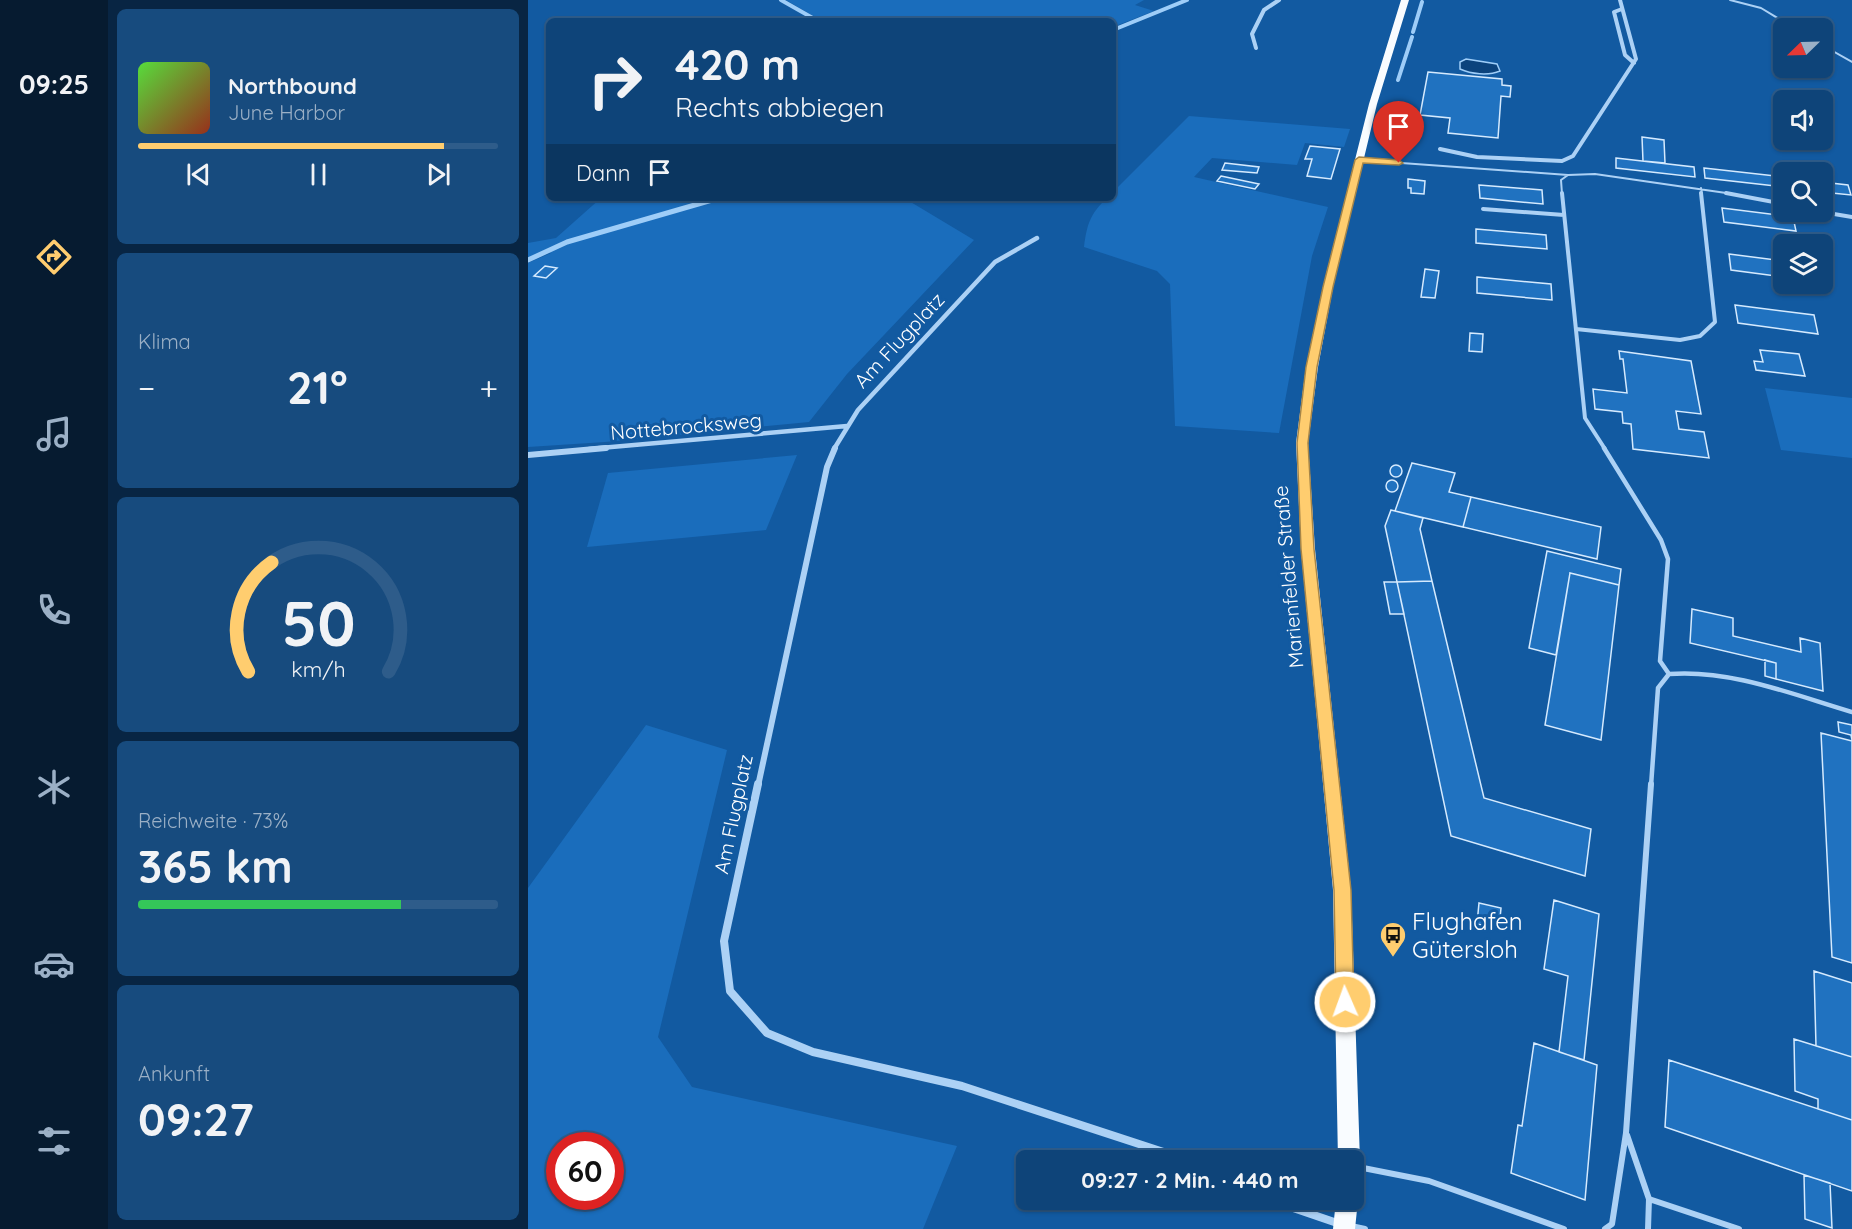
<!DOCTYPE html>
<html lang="de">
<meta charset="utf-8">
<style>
:root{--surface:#0e4479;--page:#174b7e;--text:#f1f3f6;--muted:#9bb0c6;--line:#2e5c8a;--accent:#ffcd6f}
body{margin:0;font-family:Quicksand,sans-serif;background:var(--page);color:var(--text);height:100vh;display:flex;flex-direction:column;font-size:22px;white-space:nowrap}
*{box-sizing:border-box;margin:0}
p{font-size:20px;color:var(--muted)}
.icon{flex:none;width:33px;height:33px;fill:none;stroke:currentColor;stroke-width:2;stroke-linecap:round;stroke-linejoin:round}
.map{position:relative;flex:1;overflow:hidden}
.panel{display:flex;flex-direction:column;gap:9px;padding:9px;background:#082543;width:420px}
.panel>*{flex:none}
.banner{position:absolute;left:18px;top:18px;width:570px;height:183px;border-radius:9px;box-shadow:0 2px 4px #0004,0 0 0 2px var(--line);background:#0e4479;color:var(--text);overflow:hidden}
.needle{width:39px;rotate:247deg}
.fabs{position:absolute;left:1245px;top:18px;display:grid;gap:12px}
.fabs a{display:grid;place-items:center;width:60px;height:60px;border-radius:9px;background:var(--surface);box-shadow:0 2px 4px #0004,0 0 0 2px var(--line);font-size:30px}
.speed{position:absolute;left:18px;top:1132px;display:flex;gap:12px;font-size:30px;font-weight:700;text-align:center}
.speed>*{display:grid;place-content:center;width:78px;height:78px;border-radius:50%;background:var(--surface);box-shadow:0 2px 4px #0004,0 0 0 2px var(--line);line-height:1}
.speed .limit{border:9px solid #d22;background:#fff;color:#111}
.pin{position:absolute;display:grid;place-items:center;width:51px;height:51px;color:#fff;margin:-62px -26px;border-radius:50% 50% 50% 0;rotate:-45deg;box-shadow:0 0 6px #0007}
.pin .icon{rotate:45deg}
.me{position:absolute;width:66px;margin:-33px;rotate:358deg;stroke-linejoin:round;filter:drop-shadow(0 0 4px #0008)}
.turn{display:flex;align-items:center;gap:21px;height:126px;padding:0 30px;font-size:27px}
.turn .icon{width:78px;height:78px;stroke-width:2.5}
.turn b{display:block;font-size:42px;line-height:51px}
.then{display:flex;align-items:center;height:57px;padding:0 30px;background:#0003;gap:12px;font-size:22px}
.big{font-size:45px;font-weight:800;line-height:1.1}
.panel .card{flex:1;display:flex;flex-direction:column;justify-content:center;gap:9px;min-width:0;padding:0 21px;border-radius:9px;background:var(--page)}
.panel .dial{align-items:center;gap:0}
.dial svg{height:156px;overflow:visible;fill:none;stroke:var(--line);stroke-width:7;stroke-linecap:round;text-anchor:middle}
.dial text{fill:var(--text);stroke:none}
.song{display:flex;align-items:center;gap:18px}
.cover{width:72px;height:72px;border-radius:9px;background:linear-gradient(135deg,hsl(110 70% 55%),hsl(10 70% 35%))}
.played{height:6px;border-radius:3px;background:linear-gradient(90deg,var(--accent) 85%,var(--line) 85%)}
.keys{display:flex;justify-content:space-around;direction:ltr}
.heat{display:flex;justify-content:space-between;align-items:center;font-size:33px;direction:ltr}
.charge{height:9px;border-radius:4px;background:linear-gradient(90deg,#34c759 73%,var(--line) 0)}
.trip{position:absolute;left:488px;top:1150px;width:348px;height:60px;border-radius:9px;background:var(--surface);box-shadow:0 2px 4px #0004,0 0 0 2px var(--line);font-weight:800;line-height:60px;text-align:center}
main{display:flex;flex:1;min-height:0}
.tabs{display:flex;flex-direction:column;width:108px;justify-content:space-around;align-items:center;background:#061b30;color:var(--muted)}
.tabs .icon{width:42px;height:42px}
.tabs .active{color:var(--accent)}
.tabs b{font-size:27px;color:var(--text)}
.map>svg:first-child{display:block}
</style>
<main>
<nav class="tabs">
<b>09:25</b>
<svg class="icon active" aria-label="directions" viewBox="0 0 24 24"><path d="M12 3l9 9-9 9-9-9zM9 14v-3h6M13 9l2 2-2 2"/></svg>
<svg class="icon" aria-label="music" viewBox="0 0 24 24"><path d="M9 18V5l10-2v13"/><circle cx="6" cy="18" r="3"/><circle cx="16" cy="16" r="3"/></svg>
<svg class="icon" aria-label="phone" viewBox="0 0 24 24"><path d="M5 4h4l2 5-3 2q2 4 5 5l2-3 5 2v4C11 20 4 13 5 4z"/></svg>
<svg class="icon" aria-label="climate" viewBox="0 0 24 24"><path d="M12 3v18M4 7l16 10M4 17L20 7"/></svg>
<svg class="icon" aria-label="car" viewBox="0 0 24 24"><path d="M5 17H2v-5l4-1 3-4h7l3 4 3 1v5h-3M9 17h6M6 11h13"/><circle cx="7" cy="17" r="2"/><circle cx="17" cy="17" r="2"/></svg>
<svg class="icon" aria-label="filters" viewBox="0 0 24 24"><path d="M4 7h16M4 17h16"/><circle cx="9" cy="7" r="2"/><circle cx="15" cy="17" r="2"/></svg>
</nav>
<section class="panel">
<div class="card">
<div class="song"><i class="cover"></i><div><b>Northbound</b><p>June Harbor</p></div></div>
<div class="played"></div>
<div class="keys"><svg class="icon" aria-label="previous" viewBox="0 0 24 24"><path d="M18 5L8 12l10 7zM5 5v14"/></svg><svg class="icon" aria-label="pause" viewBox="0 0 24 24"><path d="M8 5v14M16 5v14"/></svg><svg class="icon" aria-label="next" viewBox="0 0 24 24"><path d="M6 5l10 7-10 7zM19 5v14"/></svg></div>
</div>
<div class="card"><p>Klima</p>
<div class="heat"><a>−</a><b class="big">21°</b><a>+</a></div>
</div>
<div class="card dial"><svg viewBox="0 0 100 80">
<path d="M14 69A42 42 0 1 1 86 69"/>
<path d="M14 69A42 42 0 0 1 26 13" stroke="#ffcd6f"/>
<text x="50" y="56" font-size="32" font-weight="700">50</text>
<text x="50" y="72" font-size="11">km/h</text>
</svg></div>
<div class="card"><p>Reichweite · 73%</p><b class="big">365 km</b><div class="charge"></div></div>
<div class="card"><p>Ankunft</p><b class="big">09:27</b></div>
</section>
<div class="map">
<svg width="1324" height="1229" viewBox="0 0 1324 1229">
<rect width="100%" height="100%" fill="#125aa1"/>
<path fill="#1a6dbc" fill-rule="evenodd" d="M258,0h358l-9,5 19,6 -41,16v-6h-291z
M661,116l161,13 -6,18 -39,-4 -8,22 -85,-7 -18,19 134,30 -16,49 -33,177 -104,-7 -5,-142 -13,-13 -73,-24c3,-23 6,-33 23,-49h6v-6z
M73,198h303l70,42 -127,134 -38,48 -204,20 -77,5v-184l23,-10 -6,-3 -17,8v-15l28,-5z
M1237,388l87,10v60l-71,-8z
M269,455l-31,75 -179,17 21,-74z
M118,725l81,25 -69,287 34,50 265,59 -34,83h-395v-341zM32,1146h50v51h-50z"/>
<path fill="#0b437d" stroke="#9ecdf8" stroke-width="1.5" d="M938,59l31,5 3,7c-12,5 -29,3 -40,-2v-7z"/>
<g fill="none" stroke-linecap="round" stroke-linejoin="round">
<path stroke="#9ecdf8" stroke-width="4" d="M253,0l37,21
M585,30l74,-30
M885,32l9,-30
M870,80l14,-43"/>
<path stroke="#9ecdf8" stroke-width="5" d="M0,260l39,-18 152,-44"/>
</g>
<path fill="#2072c0" stroke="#d5eafe" stroke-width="1.5" d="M900,72l74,7v6l9,1 -1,11 -9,-1 -3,42 -50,-5 2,-15 -30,-3z
M1114,137l22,3 1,23 -22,-2z
M782,146l30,3 -9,30 -24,-3 5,-17h-7z
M1088,158l78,9 1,10 -79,-9z
M697,163l34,4 -2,6 -35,-3z
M1176,168l80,9v10l-79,-9z
M693,176l38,8 -4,5 -38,-8z
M880,179l17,2 -1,13 -13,-1v-5h-3z
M1294,182l26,3 3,10 -29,-3z
M951,185l63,5 1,14 -63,-6z
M1194,208l71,9 3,14 -72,-9z
M948,229l70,6 1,14 -71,-6z
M1201,254l55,7v16l-53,-7z
M17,266l12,2 -11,10 -12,-2z
M897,269l14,2 -4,27 -14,-1z
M949,277l74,7 1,16 -75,-7z
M1207,305l79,10 4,19 -80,-11z
M942,333l13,1 -1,18 -13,-1z
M1232,350l39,4 6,22 -49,-6 -2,-9 9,1z
M1091,351l72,10 10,53 -25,-3 3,18 25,3 5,26 -76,-9 -2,-25 -8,-1 -1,-11 -27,-3 -2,-20 34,4 -4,-34h-3z
M884,463l43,10 -6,19 22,5 -8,30 -68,-16z
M862 471a6 6 0 1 1 12 0a6 6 0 1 1-12 0Z
M858 486a6 6 0 1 1 12 0a6 6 0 1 1-12 0Z
M943,497l130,30 -4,32 -134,-32z
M863,510l32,8 -3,11 12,52 -35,1 -12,-56z
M1019,551l74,18 -2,16 -49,-12 -14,82 -27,-7z
M1042,573l49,12 -18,155 -56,-15z
M904,581l52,217 107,31 -6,47 -134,-40 -54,-254z
M856,582h13l7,32h-14z
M1164,609l41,9v18l68,16 -1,-14 20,5 3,48 -47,-12v-16l-86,-20z
M1237,660l11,3v16l-11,-3z
M1310,722l14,3v15l-1,-5 -12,-3z
M1293,733l31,8v222l-20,-6z
M1026,900l45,14 -15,146 -25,-8 9,-76 -24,-7z
M951,903l22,5 -2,21 -22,-5z
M1286,971l38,12v74l-36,-11z
M1266,1039l58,18v63l-34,-11v-10l-23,-8z
M1006,1043l63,22 -12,135 -74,-27 7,-48 4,1z
M1141,1060l183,60v71l-187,-64z
M1276,1175l26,8 2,45 -27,-9z"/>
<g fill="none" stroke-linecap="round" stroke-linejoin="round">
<path stroke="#acd1f5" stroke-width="2" d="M1202,0l31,8 33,20
M1294,45l30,17
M832,160l208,15
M1173,188l1,6
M1034,194l-1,-14 7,-5 27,-1 138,20"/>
<path stroke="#acd1f5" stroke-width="4" d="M1034,193l23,225 20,31
M1198,193l58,11
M955,209l81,6
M1294,212l30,5
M1048,329l104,11 20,-4 15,-14 -14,-129"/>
<path stroke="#acd1f5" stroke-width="4.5" d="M1076,448l57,92 7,19 -8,102 9,13
M1123,786l7,-98 11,-14c62,-5 125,21 183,38"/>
<path stroke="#acd1f5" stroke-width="6" d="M1099,1135l22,64 -1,30
M825,1166l76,15 135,48
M1121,1199l90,30
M823,1226l14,3
M1077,1229l7,-5 14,-91 25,-349"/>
<path stroke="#acd1f5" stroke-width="4" d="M1094,9l-8,3 11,43 9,8
M728,48l-4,-14 12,-24 15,-10
M912,149l37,8 85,4 11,-5 63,-97 -16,-59"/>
<path stroke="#acd1f5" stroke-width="4.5" d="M61,449l258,-23
M306,449l24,-39 137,-148 42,-24"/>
<path stroke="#acd1f5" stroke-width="6" d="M0,455l78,-7
M230,786l69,-319 8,-19"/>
<path stroke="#acd1f5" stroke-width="8" d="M230,784l-34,157 6,50 37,42 46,19 149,34 229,75
M728,1161l11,-3 37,3
M742,1200l70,24"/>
<path fill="#f9fcff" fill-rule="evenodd" d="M873,0h8l-32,104 -44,183 -15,80 -10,76 7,106 36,341 9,271 -3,8 -4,1v-9h-15l-5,-271 -32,-341 -5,-106 10,-76 17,-80 46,-183z
M825,1191l5,9 -3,29h-22l3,-29h17z"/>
</g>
<path fill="#ffcd6f" stroke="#a68548" stroke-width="1.5" d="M831,157l40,3 4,3 -4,2 -36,-2 -30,124 -16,80 -9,76 6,106 37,341 3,112 -2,6 -7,3 -6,-3 -3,-6 -2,-112 -33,-341 -4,-106 9,-76 17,-80 32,-127z"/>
<defs>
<g id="bus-pin" transform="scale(1.35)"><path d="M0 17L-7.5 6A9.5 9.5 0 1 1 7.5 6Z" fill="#ffcd6f" stroke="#125aa1"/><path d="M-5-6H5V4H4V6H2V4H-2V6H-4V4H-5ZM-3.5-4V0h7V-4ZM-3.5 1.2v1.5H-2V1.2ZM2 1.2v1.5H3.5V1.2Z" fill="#111"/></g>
</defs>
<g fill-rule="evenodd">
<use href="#bus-pin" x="865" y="935"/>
</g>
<g text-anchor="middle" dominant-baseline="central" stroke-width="6" stroke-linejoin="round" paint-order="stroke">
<g font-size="20" fill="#fff" stroke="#125aa1">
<text transform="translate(371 340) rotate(-47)">Am Flugplatz</text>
<text transform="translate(158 426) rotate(-5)">Nottebrocksweg</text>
<text transform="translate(760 577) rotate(-95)">Marienfelder Straße</text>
<text transform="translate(205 814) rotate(-78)">Am Flugplatz</text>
</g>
<g font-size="24" fill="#fff" stroke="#125aa1" text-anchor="start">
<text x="884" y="921">Flughafen<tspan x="884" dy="28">Gütersloh</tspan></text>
</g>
</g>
</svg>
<div class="fabs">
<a><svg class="needle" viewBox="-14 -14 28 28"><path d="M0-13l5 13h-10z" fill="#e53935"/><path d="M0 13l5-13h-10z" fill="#9bb0c6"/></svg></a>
<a><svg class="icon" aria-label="sound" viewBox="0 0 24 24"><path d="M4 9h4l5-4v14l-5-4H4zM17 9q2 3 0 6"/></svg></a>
<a><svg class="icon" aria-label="search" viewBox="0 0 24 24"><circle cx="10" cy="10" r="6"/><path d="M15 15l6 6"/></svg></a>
<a><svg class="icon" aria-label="layers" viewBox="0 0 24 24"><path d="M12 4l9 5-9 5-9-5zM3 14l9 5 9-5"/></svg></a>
</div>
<div class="speed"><div class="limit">60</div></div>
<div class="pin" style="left:871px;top:163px;background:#d93025"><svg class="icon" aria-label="arrive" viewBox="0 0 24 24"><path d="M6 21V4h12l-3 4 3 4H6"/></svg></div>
<svg class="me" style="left:817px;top:1002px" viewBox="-20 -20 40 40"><circle r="17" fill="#ffcd6f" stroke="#fff" stroke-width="3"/><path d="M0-11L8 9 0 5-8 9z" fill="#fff"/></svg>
<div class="trip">09:27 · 2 Min. · 440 m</div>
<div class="banner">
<div class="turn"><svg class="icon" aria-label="right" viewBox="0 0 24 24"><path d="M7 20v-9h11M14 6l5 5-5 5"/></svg><div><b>420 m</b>Rechts abbiegen</div></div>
<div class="then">Dann<svg class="icon" aria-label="arrive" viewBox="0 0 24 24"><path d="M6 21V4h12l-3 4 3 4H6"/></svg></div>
</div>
</div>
</main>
